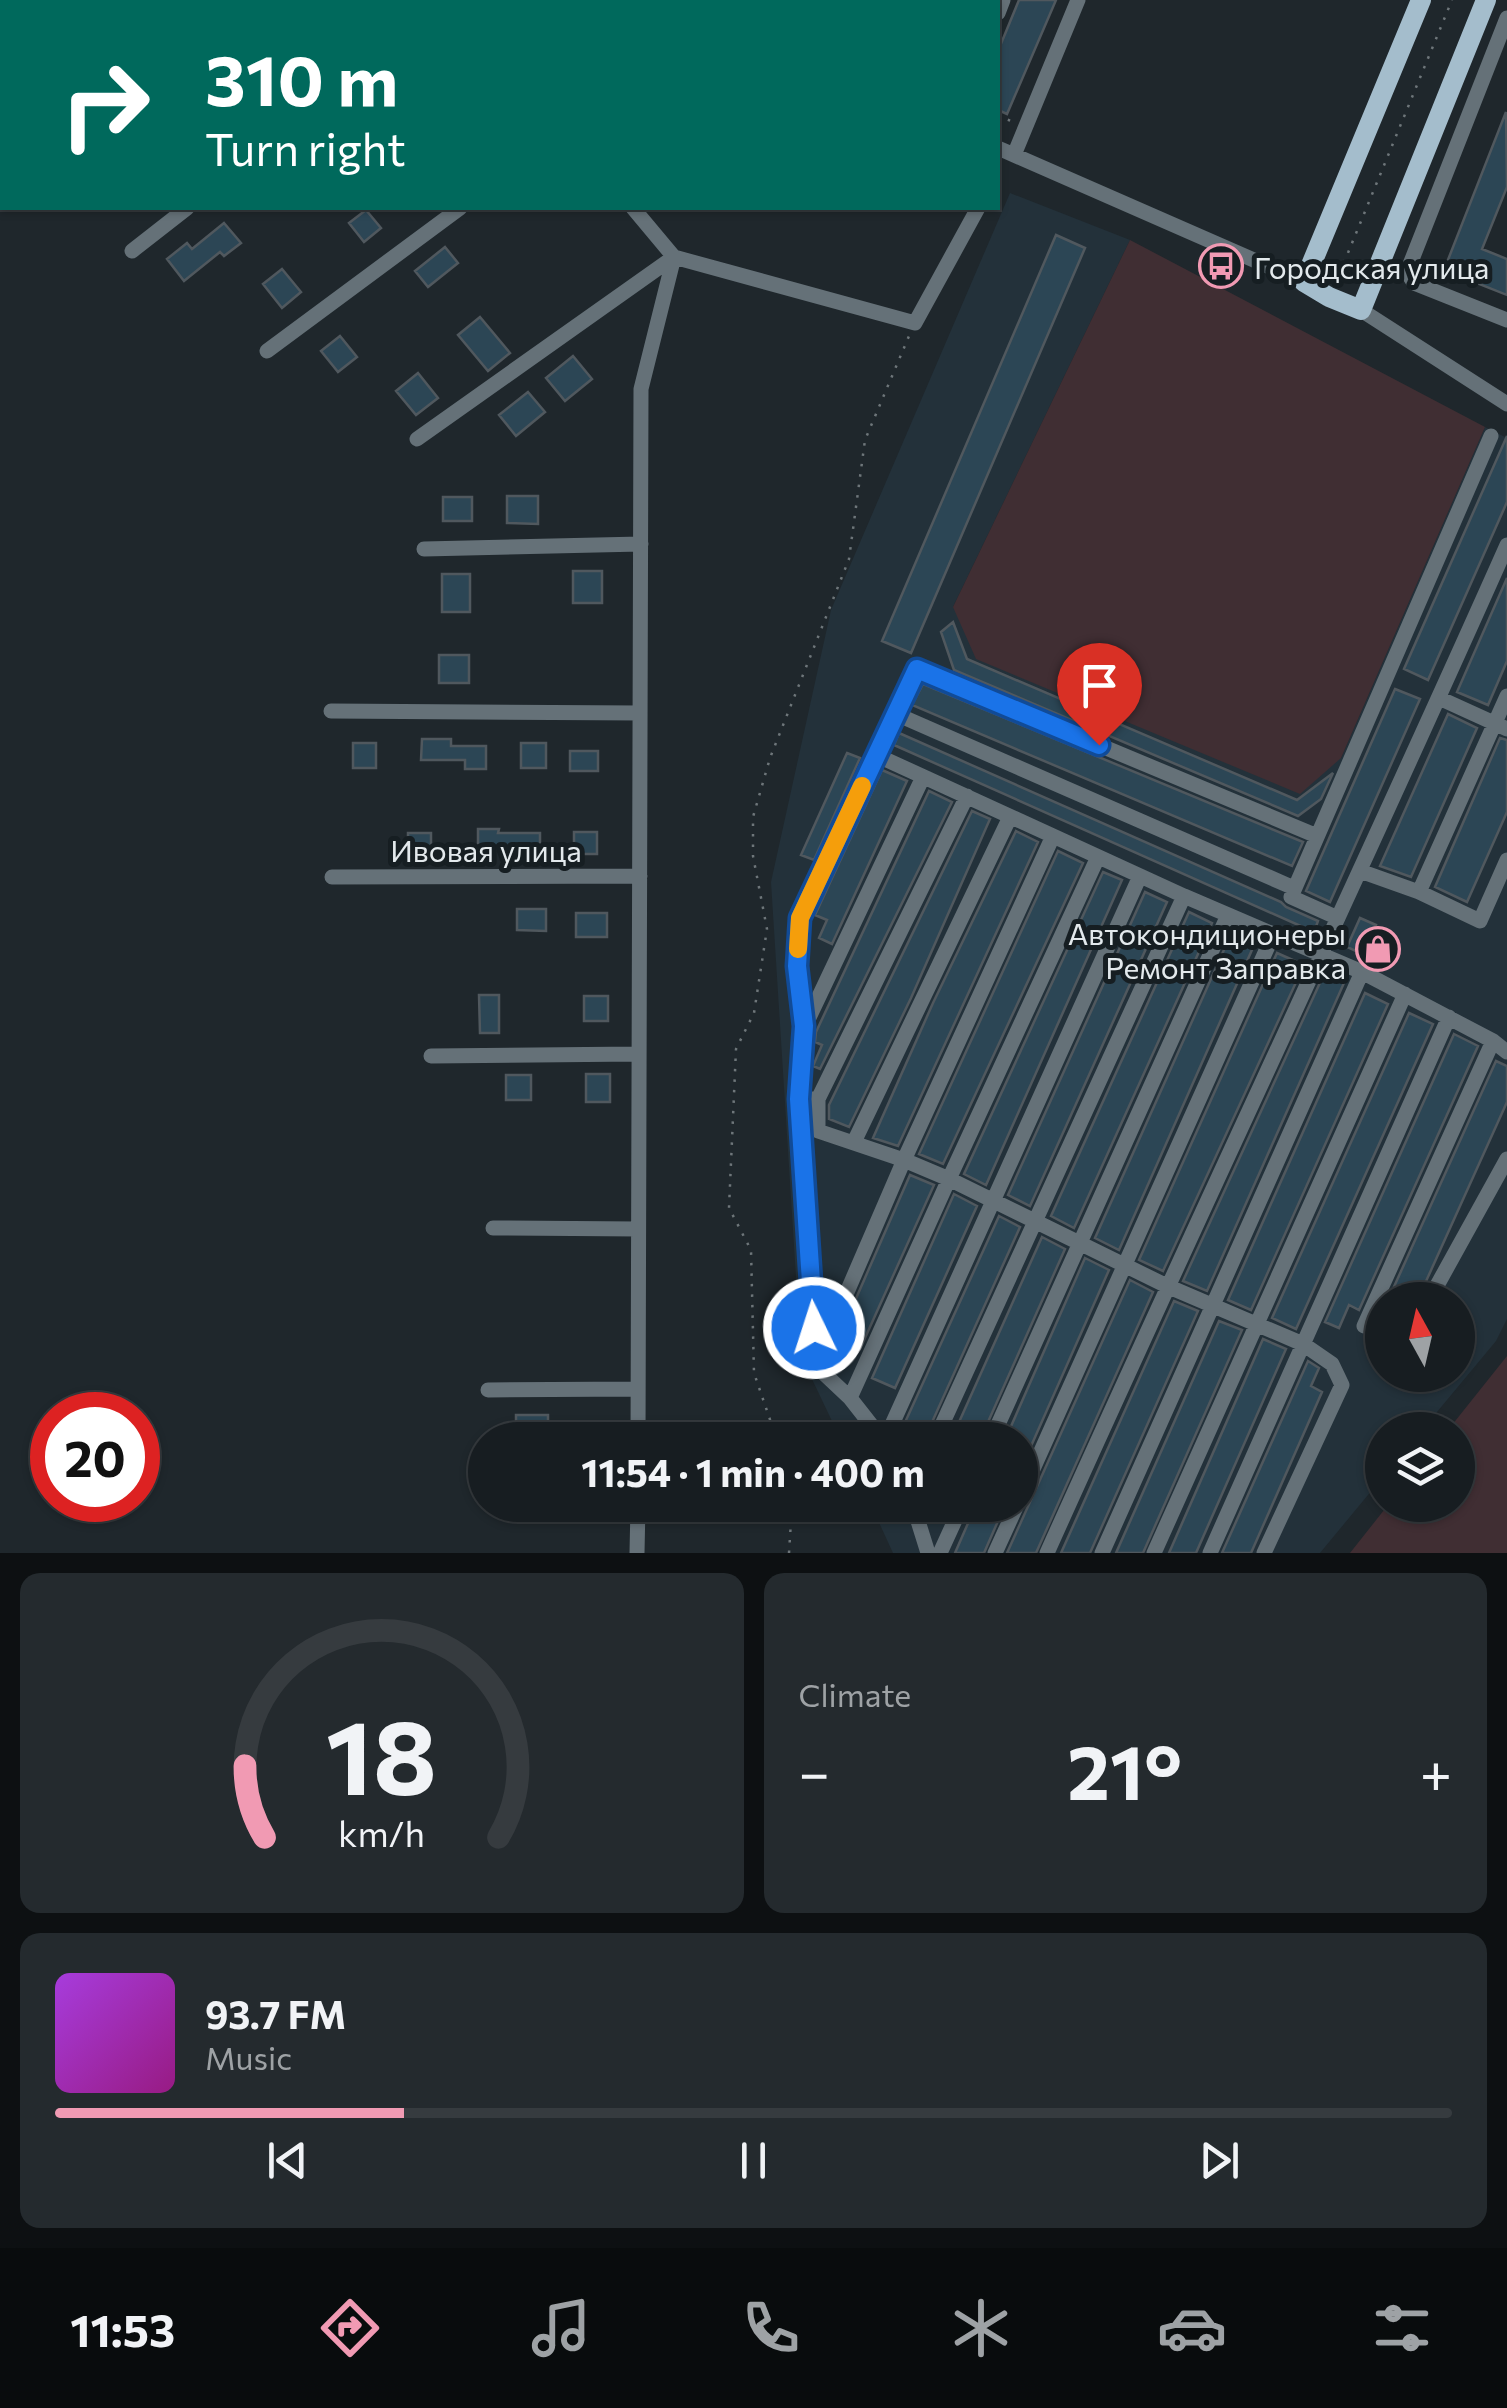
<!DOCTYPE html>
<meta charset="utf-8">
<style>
:root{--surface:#171d21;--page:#242a2e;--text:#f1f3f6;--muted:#9ea2a5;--line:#363b3f;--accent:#f19ab3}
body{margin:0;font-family:Commissioner,sans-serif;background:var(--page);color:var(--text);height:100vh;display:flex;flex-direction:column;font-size:38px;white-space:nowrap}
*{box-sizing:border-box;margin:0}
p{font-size:32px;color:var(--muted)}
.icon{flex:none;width:55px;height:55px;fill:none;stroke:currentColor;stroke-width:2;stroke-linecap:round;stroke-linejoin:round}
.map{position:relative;height:1553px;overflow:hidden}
.side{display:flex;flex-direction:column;gap:20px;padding:20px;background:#0d1012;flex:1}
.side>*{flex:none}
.hud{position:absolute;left:0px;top:0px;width:1000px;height:210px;box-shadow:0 2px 8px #0004,0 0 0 2px var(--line);background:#00695c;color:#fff;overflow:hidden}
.needle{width:65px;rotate:352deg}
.buttons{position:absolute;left:1365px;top:1282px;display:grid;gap:20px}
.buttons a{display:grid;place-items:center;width:110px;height:110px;border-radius:50%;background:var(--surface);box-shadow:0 2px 8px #0004,0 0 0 2px var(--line);font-size:50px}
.speed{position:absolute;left:30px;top:1392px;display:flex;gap:20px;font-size:50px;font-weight:700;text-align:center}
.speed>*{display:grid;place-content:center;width:130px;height:130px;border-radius:50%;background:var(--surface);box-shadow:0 2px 8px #0004,0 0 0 2px var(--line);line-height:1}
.speed .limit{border:15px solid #d22;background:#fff;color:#111}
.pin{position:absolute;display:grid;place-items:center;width:85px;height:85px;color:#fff;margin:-102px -42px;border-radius:50% 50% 50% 0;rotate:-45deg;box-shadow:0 0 10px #0007}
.pin .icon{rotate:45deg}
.me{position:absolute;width:110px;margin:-55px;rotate:356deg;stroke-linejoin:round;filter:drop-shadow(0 0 8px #0008)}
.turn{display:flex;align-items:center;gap:35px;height:210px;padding:0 40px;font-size:45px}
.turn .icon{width:130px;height:130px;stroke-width:2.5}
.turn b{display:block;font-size:70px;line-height:85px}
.big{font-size:75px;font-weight:700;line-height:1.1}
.side .card{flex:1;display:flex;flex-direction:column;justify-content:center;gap:15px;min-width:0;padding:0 35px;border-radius:20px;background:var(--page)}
.side .dial{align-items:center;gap:0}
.dial svg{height:260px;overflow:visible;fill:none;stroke:var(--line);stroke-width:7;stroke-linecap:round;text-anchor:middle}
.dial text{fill:var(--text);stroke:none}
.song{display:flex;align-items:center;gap:30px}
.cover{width:120px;height:120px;border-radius:15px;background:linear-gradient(135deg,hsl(280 70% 55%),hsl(310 70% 35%))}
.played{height:10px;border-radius:5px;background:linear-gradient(90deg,var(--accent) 25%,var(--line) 25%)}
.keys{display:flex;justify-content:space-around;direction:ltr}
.heat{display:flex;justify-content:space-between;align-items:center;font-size:55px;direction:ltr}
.side .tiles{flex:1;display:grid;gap:20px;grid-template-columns:1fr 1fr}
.card:last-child{grid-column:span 2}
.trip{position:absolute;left:468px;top:1422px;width:570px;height:100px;border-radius:50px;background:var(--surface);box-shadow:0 2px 8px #0004,0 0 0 2px var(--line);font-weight:700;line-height:100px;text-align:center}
.dock{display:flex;height:160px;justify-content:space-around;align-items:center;background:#090c0d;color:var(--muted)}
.dock .icon{width:70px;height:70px}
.dock .on{color:var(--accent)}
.dock b{font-size:45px;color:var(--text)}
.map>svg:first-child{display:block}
</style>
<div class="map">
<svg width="1507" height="1553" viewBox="0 0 1507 1553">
<rect width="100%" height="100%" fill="#1f272c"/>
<path fill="#23313a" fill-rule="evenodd" d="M1010,193l120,47 -177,367 388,151 144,-331 22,11v881l-11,22 -74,89h-40v48l-62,75h-427l-22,-48h149v-65h-179l-40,-84 -30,-474 60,-272zM1382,1300h76v75h-76z"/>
<path fill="#402e33" d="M1130,240l355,187 -144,331 -41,36 -324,-135 -23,-52z
M1507,1356v197h-157l38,-48h70v-75h-10z"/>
<path fill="#2c4655" stroke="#50585e" stroke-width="2.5" d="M1019,0h37l-49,114 -9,-4v-59z
M1506,112l1,75 -25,62 25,10v36l-63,-25z
M366,210l15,18 -17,14 -15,-19z
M224,223l17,20 -17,13 -4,-4 -36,29 -17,-22 20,-16 5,6z
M1056,235l29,13 -174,405 -29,-12z
M445,247l13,16 -30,24 -13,-16z
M282,269l19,23 -19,16 -19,-24z
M480,317l30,36 -22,18 -30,-36z
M340,336l17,21 -19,15 -17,-21z
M573,356l19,23 -27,22 -19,-23z
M418,373l20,25 -22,17 -20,-24z
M528,392l17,20 -29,24 -17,-21z
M1507,436v66l-79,178 -24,-11z
M507,496h31v28l-31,-1z
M443,497h29v24h-29z
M573,571h29v32h-29z
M442,574h28v38h-28z
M1507,578v83l-19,44 -31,-13z
M953,622l14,37 330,141 36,-27 -12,26 -23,17 -344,-146 -13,-38z
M439,655h30v28h-30z
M923,684l380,158 -11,24 -380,-161z
M1395,689l25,10 -90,203 -24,-11z
M1448,714l29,14 -66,149 -31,-11z
M899,733l382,169 5,5 32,14 -4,11 -420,-187z
M1500,738l7,2v72l-40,90 -32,-15z
M422,739h29v7h35v23h-21v-9h-44z
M353,743h23v25h-23z
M521,743h25v25h-25z
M570,751h28v20h-28z
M847,753l13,5 -46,102 -13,-5z
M882,770l25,11 -75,163 -13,-6 8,-18 -12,-5z
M929,791l23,11 -132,267 -7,-3 9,-21 -7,-3 1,-10z
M972,811l18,8 -79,179 -62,129 -20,-8v-14z
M478,829h21l-1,4h42v21h-21v-5h-41z
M1016,831l22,11 -140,304 -25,-8 60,-135z
M574,832h23v22h-23z
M408,833h23v22h-23z
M1058,851l25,12 -140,301 -24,-10z
M1103,872l19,8 -136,305 -22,-11z
M1145,892l22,10 -137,304 -22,-11z
M517,909h29v22l-29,-1z
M1189,912l23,11 -138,305 -23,-12z
M576,913h31v24h-31z
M1360,918l16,7 -6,13 24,10 -8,17 -39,-18z
M1232,932l23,11 -136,307 -24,-12z
M1277,953l27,12 -141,306 -24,-11z
M1324,974l20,9 -137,308 -24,-10z
M1365,993l23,11 -137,306 -23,-10z
M479,995h20v38h-19z
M584,996h24v25h-24z
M1409,1013l24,11 -137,305 -24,-11z
M1454,1034l24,12 -119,264 -10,-5 -10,23 -14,-6z
M1496,1061l11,5v36l-89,197 -30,1z
M586,1074h24v28h-24z
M506,1075h25v25h-25z
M910,1175l24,10 -74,164 -11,-5 12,-27 -13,-6 6,-8z
M954,1194l23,12 -82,182 -23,-10z
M999,1216l21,11 -96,213h-27z
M1042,1237l23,12 -85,191h-29z
M1085,1258l24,12 -89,201v-31h-15z
M1130,1280l23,12 -117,261h-29z
M1174,1301l24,10 -108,242h-29z
M1219,1321l23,9 -99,223h-27z
M1263,1339l23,10 -90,204h-27z
M1308,1361l11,7 -8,18 11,6 -71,161h-29z
M516,1415h32v24l-32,1z
M976,1505h29l-21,48h-29z"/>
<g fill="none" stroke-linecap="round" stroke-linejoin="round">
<path stroke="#6e767a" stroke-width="2.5" stroke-dasharray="2.5 8" stroke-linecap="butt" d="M998,116l13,5
M1336,282l116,-282
M777,1440l-23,-67 -3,-123 -22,-42 7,-159 18,-36 13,-84 -14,-73v-39l17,-59 79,-199 16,-119 44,-104
M789,1553l3,-48"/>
<path stroke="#657178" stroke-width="15" d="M463,0l2,2
M798,0l2,2
M167,2l4,-2
M447,2l3,-2
M859,2l1,-2
M938,2l2,-2
M998,13l5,-13
M1507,18l-100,254 7,11 93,37
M0,134l2,-2
M998,148l306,134
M1014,155l64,-155
M0,193l2,3
M633,208l41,49
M132,251l55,-43
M674,257l241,66 63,-115
M1361,310l146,94
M267,351l193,-143
M417,439l257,-182
M424,549l217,-5
M1439,698l68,31
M331,711l309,2
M896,714l398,174
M876,755l308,141 178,76 131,69 14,11
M1360,871l59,21 61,29 27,-61
M332,877l308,-1
M1419,892l88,-196
M1338,918l-47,-21 200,-461
M805,1026l118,-249
M431,1056l207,-2
M809,1099h9l149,-303
M818,1099v32l86,29 45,19 218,107 136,58 29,20 10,21 -78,168
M854,1142l156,-325
M493,1228l145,1
M844,1299l60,-139 149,-324
M1429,1300l78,-141
M1364,1326l129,-285
M488,1390l150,-1
M850,1398l99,-219 149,-322
M638,1440l3,-1051 33,-132
M883,1440l-33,-42 -34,-32 -17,-267 6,-73 -8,-60 3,-48 117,-249 400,167
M885,1440l255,-564
M935,1440l249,-544
M991,1440l237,-525
M1020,1498l253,-563
M913,1505l15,48
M637,1553l1,-48
M940,1553l22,-48
M995,1553l22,-48
M1047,1553c151,-337 310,-670 460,-1008
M1102,1553l260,-581
M1154,1553l251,-559
M1210,1553l239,-536"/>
<path stroke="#a4bdcc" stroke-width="20" d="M1421,0l-117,282 25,15 32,13 125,-310"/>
</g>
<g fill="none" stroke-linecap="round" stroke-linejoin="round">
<g stroke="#114b97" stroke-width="25">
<path id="route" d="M814,1328l-15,-229 5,-73 -7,-60 3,-48 117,-249 182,76"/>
</g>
<use href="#route" stroke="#1a73e8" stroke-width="18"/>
<path stroke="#f59e0b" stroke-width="18" d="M798,949l2,-31 62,-132"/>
</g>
<defs>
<g id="bus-ring" transform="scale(2.25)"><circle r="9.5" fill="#161e22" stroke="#f19ab3" stroke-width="1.5"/><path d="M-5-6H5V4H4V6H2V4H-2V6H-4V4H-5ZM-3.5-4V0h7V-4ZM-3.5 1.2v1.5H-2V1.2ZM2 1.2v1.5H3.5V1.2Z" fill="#f19ab3"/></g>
<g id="shop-ring" transform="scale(2.25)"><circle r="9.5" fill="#161e22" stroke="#f19ab3" stroke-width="1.5"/><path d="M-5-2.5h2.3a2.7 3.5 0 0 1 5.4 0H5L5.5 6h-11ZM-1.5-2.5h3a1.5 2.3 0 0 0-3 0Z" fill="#f19ab3"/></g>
</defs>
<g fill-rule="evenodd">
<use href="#bus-ring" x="1221" y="266"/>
<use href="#shop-ring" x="1378" y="949"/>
</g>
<g text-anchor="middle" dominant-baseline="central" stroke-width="10" stroke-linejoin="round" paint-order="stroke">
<g font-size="30" fill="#e3e9ec" stroke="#161e22" text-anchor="start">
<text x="1254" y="266">Городская улица</text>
<text x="1346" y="932" text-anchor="end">Автокондиционеры<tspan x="1346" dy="34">Ремонт Заправка</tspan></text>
</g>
<g font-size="30" fill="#e3e9ec" stroke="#161e22">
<text x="486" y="849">Ивовая улица</text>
</g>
</g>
</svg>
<div class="buttons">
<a><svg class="needle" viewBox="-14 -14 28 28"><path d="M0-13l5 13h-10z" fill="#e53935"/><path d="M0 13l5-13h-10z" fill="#9ea2a5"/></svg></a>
<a><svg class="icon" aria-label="layers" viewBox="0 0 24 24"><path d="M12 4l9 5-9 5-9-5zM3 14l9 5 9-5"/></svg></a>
</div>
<div class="speed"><div class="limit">20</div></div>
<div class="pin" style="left:1099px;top:745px;background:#d93025"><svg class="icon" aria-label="arrive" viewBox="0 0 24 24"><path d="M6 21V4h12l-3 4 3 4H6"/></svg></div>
<svg class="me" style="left:814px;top:1328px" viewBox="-20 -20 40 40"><circle r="17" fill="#1a73e8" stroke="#fff" stroke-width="3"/><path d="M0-11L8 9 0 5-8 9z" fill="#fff"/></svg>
<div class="trip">11:54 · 1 min · 400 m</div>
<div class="hud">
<div class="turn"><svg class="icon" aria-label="right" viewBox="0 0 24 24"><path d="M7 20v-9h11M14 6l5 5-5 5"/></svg><div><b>310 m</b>Turn right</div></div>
</div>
</div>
<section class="side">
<div class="tiles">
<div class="card dial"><svg viewBox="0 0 100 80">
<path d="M14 69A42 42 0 1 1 86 69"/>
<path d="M14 69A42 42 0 0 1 8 47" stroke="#f19ab3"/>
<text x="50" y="56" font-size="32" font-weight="700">18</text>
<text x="50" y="72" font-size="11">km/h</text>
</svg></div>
<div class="card"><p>Climate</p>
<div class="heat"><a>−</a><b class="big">21°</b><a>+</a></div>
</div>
<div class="card">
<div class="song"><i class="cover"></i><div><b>93.7 FM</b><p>Music</p></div></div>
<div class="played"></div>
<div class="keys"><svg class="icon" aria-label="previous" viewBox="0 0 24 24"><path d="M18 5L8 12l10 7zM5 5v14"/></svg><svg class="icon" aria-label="pause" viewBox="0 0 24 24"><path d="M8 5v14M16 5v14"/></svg><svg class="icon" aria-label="next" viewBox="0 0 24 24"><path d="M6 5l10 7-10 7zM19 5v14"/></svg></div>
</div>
</div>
</section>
<nav class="dock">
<b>11:53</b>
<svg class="icon on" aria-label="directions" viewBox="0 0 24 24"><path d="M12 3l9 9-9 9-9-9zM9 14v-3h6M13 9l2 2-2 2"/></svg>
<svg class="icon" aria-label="music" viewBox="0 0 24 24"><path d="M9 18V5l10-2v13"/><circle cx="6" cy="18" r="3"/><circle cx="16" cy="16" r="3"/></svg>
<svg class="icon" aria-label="phone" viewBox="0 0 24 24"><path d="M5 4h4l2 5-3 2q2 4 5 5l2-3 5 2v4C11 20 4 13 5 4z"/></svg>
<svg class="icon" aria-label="climate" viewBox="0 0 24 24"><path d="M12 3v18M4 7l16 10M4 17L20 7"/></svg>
<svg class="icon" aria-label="car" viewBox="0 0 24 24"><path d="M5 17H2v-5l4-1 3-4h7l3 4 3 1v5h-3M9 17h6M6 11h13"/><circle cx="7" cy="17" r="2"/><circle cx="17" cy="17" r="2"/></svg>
<svg class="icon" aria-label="filters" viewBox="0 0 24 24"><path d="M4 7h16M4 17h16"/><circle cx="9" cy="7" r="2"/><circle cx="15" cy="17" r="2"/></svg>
</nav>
